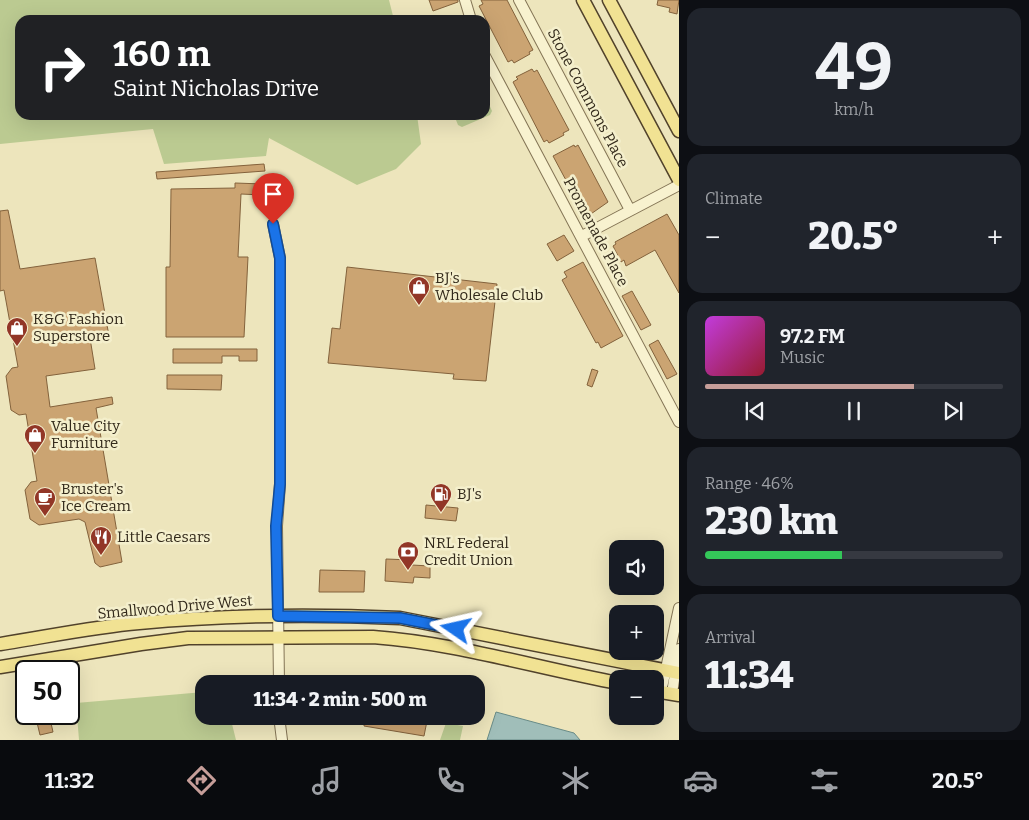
<!DOCTYPE html>
<meta charset="utf-8">
<style>
:root{--surface:#171b24;--page:#20242c;--text:#f1f3f6;--muted:#9ea1a6;--line:#363941;--accent:#c69e99}
body{margin:0;font-family:Bitter,serif;background:var(--page);color:var(--text);height:100vh;display:flex;flex-direction:column;font-size:19px;white-space:nowrap}
*{box-sizing:border-box;margin:0}
p{font-size:16px;color:var(--muted)}
.icon{flex:none;width:28px;height:28px;fill:none;stroke:currentColor;stroke-width:2;stroke-linecap:round;stroke-linejoin:round}
.map{position:relative;flex:1;overflow:hidden}
.panel{display:flex;flex-direction:column;gap:8px;padding:8px;background:#0d0f14;width:350px}
.panel>*{flex:none}
.guide{position:absolute;left:15px;top:15px;width:475px;height:105px;border-radius:15px;box-shadow:0 5px 20px #0002;background:#202124;color:#fff;overflow:hidden}
.tools{position:absolute;left:609px;top:540px;display:grid;gap:10px}
.tools a{display:grid;place-items:center;width:55px;height:55px;border-radius:10px;background:var(--surface);box-shadow:0 5px 20px #0002;font-size:25px}
.speed{position:absolute;left:15px;top:660px;display:flex;gap:10px;font-size:25px;font-weight:700;text-align:center}
.speed>*{display:grid;place-content:center;width:65px;height:65px;border-radius:50%;background:var(--surface);box-shadow:0 5px 20px #0002;line-height:1}
.speed .limit{border:2px solid #111;border-radius:8px;background:#fff;color:#111}
.pin{position:absolute;display:grid;place-items:center;width:42px;height:42px;color:#fff;margin:-51px -21px;border-radius:50% 50% 50% 0;rotate:-45deg;box-shadow:0 0 5px #0007}
.pin .icon{rotate:45deg}
.me{position:absolute;width:55px;margin:-28px;rotate:281deg;stroke-linejoin:round;filter:drop-shadow(0 0 4px #0008)}
.turn{display:flex;align-items:center;gap:18px;height:105px;padding:0 15px;font-size:22px}
.turn .icon{width:65px;height:65px;stroke-width:2.5}
.turn b{display:block;font-size:35px;line-height:42px}
.big{font-size:38px;font-weight:800;line-height:1.1}
.panel .widget{flex:1;display:flex;flex-direction:column;justify-content:center;gap:8px;min-width:0;padding:0 18px;border-radius:15px;background:var(--page)}
.panel .dial{align-items:center;gap:0}
.dial b{font-size:65px;line-height:1}
.song{display:flex;align-items:center;gap:15px}
.cover{width:60px;height:60px;border-radius:8px;background:linear-gradient(135deg,hsl(290 70% 55%),hsl(350 70% 35%))}
.played{height:5px;border-radius:2px;background:linear-gradient(90deg,var(--accent) 70%,var(--line) 70%)}
.keys{display:flex;justify-content:space-around;direction:ltr}
.heat{display:flex;justify-content:space-between;align-items:center;font-size:28px;direction:ltr}
.charge{height:8px;border-radius:4px;background:linear-gradient(90deg,#34c759 46%,var(--line) 0)}
.trip{position:absolute;left:195px;top:675px;width:290px;height:50px;border-radius:15px;background:var(--surface);box-shadow:0 5px 20px #0002;font-weight:800;line-height:50px;text-align:center}
.dock{display:flex;height:80px;justify-content:space-around;align-items:center;background:#090b0e;color:var(--muted)}
.dock .icon{width:35px;height:35px}
.dock .active{color:var(--accent)}
.dock b{font-size:22px;color:var(--text)}
main{display:flex;flex:1;min-height:0}
.map>svg:first-child{display:block}
</style>
<main>
<div class="map">
<svg width="679" height="740" viewBox="0 0 679 740">
<rect width="100%" height="100%" fill="#ede5bc"/>
<path fill="#bbca91" d="M0,0h389l5,20h-374v95h397l4,29 -25,25 -39,16 -88,-47 -3,18 -102,8 -11,-35 -153,15z
M485,95l7,16 -2,4 -28,12 -4,-2 -4,-10h31z
M204,692v24h26l6,24h-157l-3,-37z
M446,723l17,3 -3,14h-20z"/>
<path fill="#a0beb9" stroke="#688b87" d="M496,712l78,21 6,7h-93z"/>
<path fill="#cba472" stroke="#83623c" d="M429,0h29v2l-25,9z
M481,0h26l26,50 -4,2 1,2 -16,9 -2,-3 -4,2 -29,-56 4,-2z
M658,0h21l-2,14 -8,-2 1,-4 -13,-3z
M532,69l2,3 3,-2 32,60 -6,3 1,2 -15,8 -2,-3 -3,2 -31,-60 5,-3 -2,-2z
M574,145l1,2 3,-2 30,57 -20,14 -2,-3 -2,1 -31,-58z
M264,164l1,7 -108,8 -1,-7z
M235,183l28,1 -1,11 -21,-1 -3,63h10l-4,80h-78v-70h4l1,-78 64,-1z
M8,210l12,59 75,-11 14,78 -19,2 5,31 -49,7 4,31 62,-10 1,7 -17,4 26,154 -22,5 -5,-4 -10,-41 -6,-3 -40,6 -9,-6 -5,-29 6,-8 6,-1 -11,-67 -7,1 -8,-5 -5,-34 6,-8 6,-1 -14,-77 -4,1v-80z
M667,214l12,21v58l-24,-43 -29,16 -2,-6 -3,2 -8,-16 3,-2 -1,-2z
M564,235l10,16 -17,10 -10,-17z
M583,262l40,74 -22,12 -3,-6 -2,1 -34,-63 5,-3 -3,-5z
M347,267l150,17 -11,97 -33,-2 1,-5 -126,-11 4,-35 8,1z
M632,291l19,34 -10,5 -19,-34z
M658,340l19,34 -10,5 -18,-34z
M173,349h84v12h-18v-5h-17v7h-49z
M592,369l6,2 -6,16 -5,-2z
M167,375h55l-1,15 -54,-1z
M426,505l32,3 -2,13 -31,-3z
M386,559l26,1v5l18,1v12l-16,-1 -1,6 -28,-2z
M320,570l45,1 -1,21h-45z
M35,714h14l4,18 -13,3z
M365,716h63l-4,20 -60,-10z"/>
<g fill="none" stroke-linecap="round" stroke-linejoin="round">
<g stroke="#847556" stroke-width="12">
<path id="minor" d="M465,0l6,20
M519,0l111,210
M485,56l194,366
M273,224l7,34v226l-3,42 2,158
M582,236l97,-51
M661,692l18,-84
M672,693l7,-44
M279,716l3,24"/>
</g>
<g stroke="#51422b" stroke-width="15">
<path id="major" d="M583,0l96,180
M609,0l70,131
M0,644c46,-7 92,-17 139,-21 86,-8 174,-9 261,-5l279,55
M0,667l141,-23 47,-6 185,-1c83,6 164,31 245,46
M655,691l24,4"/>
</g>
<use href="#minor" stroke="#f8f2cf" stroke-width="10"/>
<use href="#major" stroke="#f1e293" stroke-width="12"/>
</g>
<g fill="none" stroke-linecap="round" stroke-linejoin="round">
<g stroke="#114b97" stroke-width="12">
<path id="route" d="M273,224l7,34v226l-4,42 2,90 122,2 56,11"/>
</g>
<use href="#route" stroke="#1a73e8" stroke-width="9"/>
</g>
<defs>
<g id="shop-pin" transform="scale(1.125)"><path d="M0 17L-7.5 6A9.5 9.5 0 1 1 7.5 6Z" fill="#923627" stroke="#f4efcc"/><path d="M-5-2.5h2.3a2.7 3.5 0 0 1 5.4 0H5L5.5 6h-11ZM-1.5-2.5h3a1.5 2.3 0 0 0-3 0Z" fill="#fff"/></g>
<g id="fuel-pin" transform="scale(1.125)"><path d="M0 17L-7.5 6A9.5 9.5 0 1 1 7.5 6Z" fill="#923627" stroke="#f4efcc"/><path d="M-5.5-6h7V0h2V4h1.3V-2.5L3-4.5l.8-.8L6-3V5H2.5V1h-1V6h-7ZM-4.2-4.7v3.2H.2V-4.7Z" fill="#fff"/></g>
<g id="cafe-pin" transform="scale(1.125)"><path d="M0 17L-7.5 6A9.5 9.5 0 1 1 7.5 6Z" fill="#923627" stroke="#f4efcc"/><path d="M-5.5-4.5H6V0H3Q3 3.5 0 3.5H-2.5Q-5.5 3.5-5.5 0ZM3-3.2v2h1.7v-2ZM-6 4.5H4V6H-6Z" fill="#fff"/></g>
<g id="restaurant-pin" transform="scale(1.125)"><path d="M0 17L-7.5 6A9.5 9.5 0 1 1 7.5 6Z" fill="#923627" stroke="#f4efcc"/><path d="M-5-6h1v4h1v-4h1v4h1v-4h1v5L-1.5 .5V6h-2V.5L-5-1ZM5-6V6H3V1.5H1.5Q1.5-4 5-6Z" fill="#fff"/></g>
<g id="bank-pin" transform="scale(1.125)"><path d="M0 17L-7.5 6A9.5 9.5 0 1 1 7.5 6Z" fill="#923627" stroke="#f4efcc"/><path d="M-6-4H6V4H-6ZM0-2.3a2.3 2.3 0 1 0 0 4.6a2.3 2.3 0 1 0 0-4.6Z" fill="#fff"/></g>
</defs>
<g fill-rule="evenodd">
<use href="#shop-pin" x="419" y="287"/>
<use href="#shop-pin" x="17" y="328"/>
<use href="#shop-pin" x="35" y="435"/>
<use href="#fuel-pin" x="441" y="494"/>
<use href="#cafe-pin" x="45" y="498"/>
<use href="#restaurant-pin" x="101" y="537"/>
<use href="#bank-pin" x="408" y="552"/>
</g>
<g text-anchor="middle" dominant-baseline="central" stroke-width="5" stroke-linejoin="round" paint-order="stroke">
<g font-size="15" fill="#332a1b" stroke="#f4efcc">
<text transform="translate(588 98) rotate(62)">Stone Commons Place</text>
<text transform="translate(596 232) rotate(62)">Promenade Place</text>
<text transform="translate(175 607) rotate(-5)">Smallwood Drive West</text>
</g>
<g font-size="15" fill="#332a1b" stroke="#f4efcc" text-anchor="start">
<text x="435" y="278">BJ's<tspan x="435" dy="17">Wholesale Club</tspan></text>
<text x="33" y="319">K&amp;G Fashion<tspan x="33" dy="17">Superstore</tspan></text>
<text x="51" y="426">Value City<tspan x="51" dy="17">Furniture</tspan></text>
<text x="61" y="489">Bruster's<tspan x="61" dy="17">Ice Cream</tspan></text>
<text x="457" y="494">BJ's</text>
<text x="117" y="537">Little Caesars</text>
<text x="424" y="543">NRL Federal<tspan x="424" dy="17">Credit Union</tspan></text>
</g>
</g>
</svg>
<div class="tools">
<a><svg class="icon" aria-label="sound" viewBox="0 0 24 24"><path d="M4 9h4l5-4v14l-5-4H4zM17 9q2 3 0 6"/></svg></a>
<a>+</a>
<a>−</a>
</div>
<div class="speed"><div class="limit">50</div></div>
<div class="pin" style="left:273px;top:224px;background:#d93025"><svg class="icon" aria-label="arrive" viewBox="0 0 24 24"><path d="M6 21V4h12l-3 4 3 4H6"/></svg></div>
<svg class="me" style="left:456px;top:629px" viewBox="-20 -20 40 40"><path d="M0-17L14 15 0 8-14 15z" fill="#1a73e8" stroke="#fff" stroke-width="4"/></svg>
<div class="trip">11:34 · 2 min · 500 m</div>
<div class="guide">
<div class="turn"><svg class="icon" aria-label="right" viewBox="0 0 24 24"><path d="M7 20v-9h11M14 6l5 5-5 5"/></svg><div><b>160 m</b>Saint Nicholas Drive</div></div>
</div>
</div>
<section class="panel">
<div class="widget dial"><b>49</b><p>km/h</p></div>
<div class="widget"><p>Climate</p>
<div class="heat"><a>−</a><b class="big">20.5°</b><a>+</a></div>
</div>
<div class="widget">
<div class="song"><i class="cover"></i><div><b>97.2 FM</b><p>Music</p></div></div>
<div class="played"></div>
<div class="keys"><svg class="icon" aria-label="previous" viewBox="0 0 24 24"><path d="M18 5L8 12l10 7zM5 5v14"/></svg><svg class="icon" aria-label="pause" viewBox="0 0 24 24"><path d="M8 5v14M16 5v14"/></svg><svg class="icon" aria-label="next" viewBox="0 0 24 24"><path d="M6 5l10 7-10 7zM19 5v14"/></svg></div>
</div>
<div class="widget"><p>Range · 46%</p><b class="big">230 km</b><div class="charge"></div></div>
<div class="widget"><p>Arrival</p><b class="big">11:34</b></div>
</section>
</main>
<nav class="dock">
<b>11:32</b>
<svg class="icon active" aria-label="directions" viewBox="0 0 24 24"><path d="M12 3l9 9-9 9-9-9zM9 14v-3h6M13 9l2 2-2 2"/></svg>
<svg class="icon" aria-label="music" viewBox="0 0 24 24"><path d="M9 18V5l10-2v13"/><circle cx="6" cy="18" r="3"/><circle cx="16" cy="16" r="3"/></svg>
<svg class="icon" aria-label="phone" viewBox="0 0 24 24"><path d="M5 4h4l2 5-3 2q2 4 5 5l2-3 5 2v4C11 20 4 13 5 4z"/></svg>
<svg class="icon" aria-label="climate" viewBox="0 0 24 24"><path d="M12 3v18M4 7l16 10M4 17L20 7"/></svg>
<svg class="icon" aria-label="car" viewBox="0 0 24 24"><path d="M5 17H2v-5l4-1 3-4h7l3 4 3 1v5h-3M9 17h6M6 11h13"/><circle cx="7" cy="17" r="2"/><circle cx="17" cy="17" r="2"/></svg>
<svg class="icon" aria-label="filters" viewBox="0 0 24 24"><path d="M4 7h16M4 17h16"/><circle cx="9" cy="7" r="2"/><circle cx="15" cy="17" r="2"/></svg>
<b>20.5°</b>
</nav>
